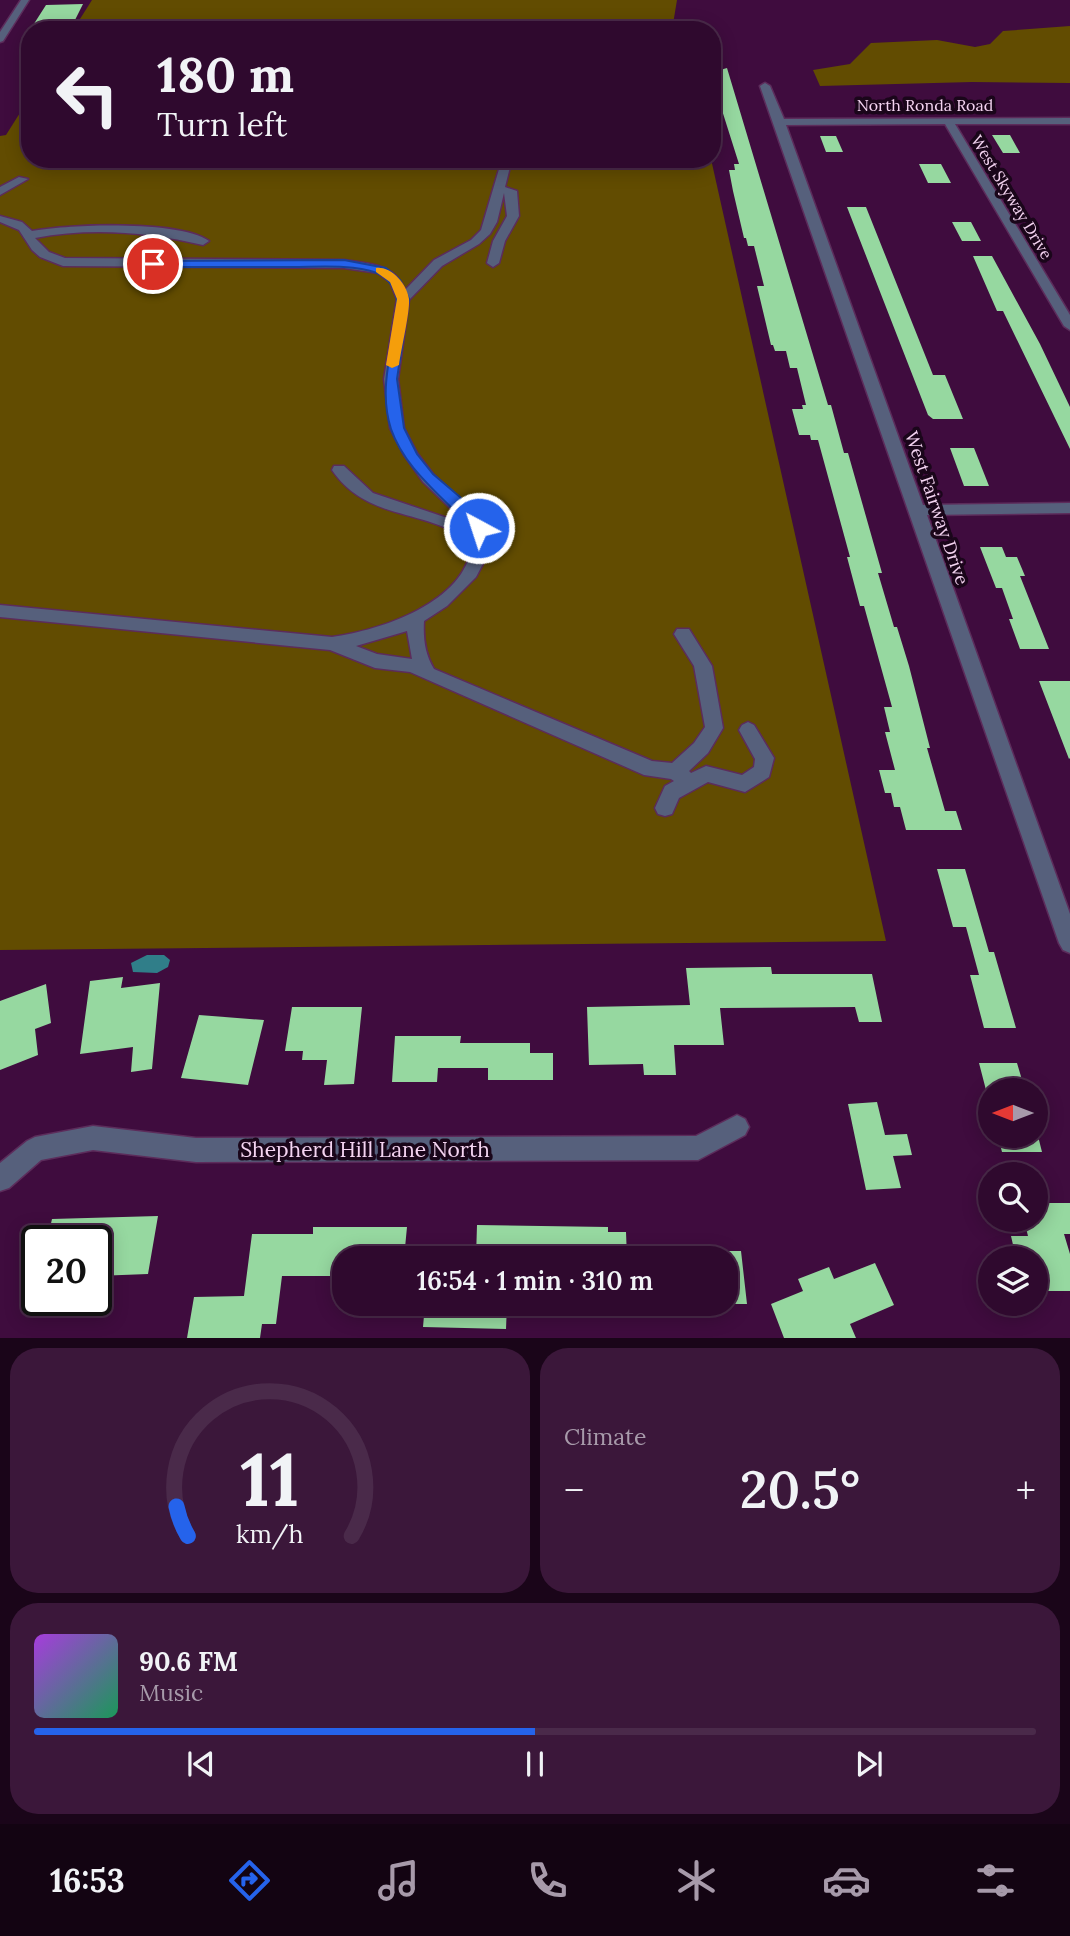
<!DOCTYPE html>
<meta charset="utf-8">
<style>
:root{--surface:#2f092e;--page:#3b173a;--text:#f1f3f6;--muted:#a79aaa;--line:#4a2a4a;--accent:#2563eb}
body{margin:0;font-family:Lora,serif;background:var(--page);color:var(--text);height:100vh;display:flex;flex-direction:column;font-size:26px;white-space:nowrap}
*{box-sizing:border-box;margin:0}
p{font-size:23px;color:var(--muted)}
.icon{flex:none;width:38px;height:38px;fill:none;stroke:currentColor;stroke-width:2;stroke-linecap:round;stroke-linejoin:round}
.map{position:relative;height:1338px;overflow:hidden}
.side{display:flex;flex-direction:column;gap:10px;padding:10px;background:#1a0519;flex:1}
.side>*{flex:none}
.hud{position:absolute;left:21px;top:21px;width:700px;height:147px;border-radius:28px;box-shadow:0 4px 18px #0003,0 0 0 2px var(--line);background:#2f092e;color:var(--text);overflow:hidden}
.needle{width:46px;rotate:270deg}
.buttons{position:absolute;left:978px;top:1078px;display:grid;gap:14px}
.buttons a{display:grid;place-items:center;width:70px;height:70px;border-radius:50%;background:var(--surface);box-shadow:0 4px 18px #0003,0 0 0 2px var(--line);font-size:35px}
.speed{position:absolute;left:21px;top:1225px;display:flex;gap:14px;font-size:35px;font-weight:700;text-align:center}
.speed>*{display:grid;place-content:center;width:91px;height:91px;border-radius:50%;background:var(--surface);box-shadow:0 4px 18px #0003,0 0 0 2px var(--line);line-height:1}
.speed .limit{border:4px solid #111;border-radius:10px;background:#fff;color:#111}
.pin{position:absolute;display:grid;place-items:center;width:60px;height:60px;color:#fff;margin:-30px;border:4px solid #fff;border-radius:50%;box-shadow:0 2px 7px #0007}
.me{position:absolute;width:77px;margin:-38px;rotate:320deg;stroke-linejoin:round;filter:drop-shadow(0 0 5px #0008)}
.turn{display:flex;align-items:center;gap:24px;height:147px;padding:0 21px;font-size:32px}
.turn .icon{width:91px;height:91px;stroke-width:2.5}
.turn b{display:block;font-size:49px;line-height:60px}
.big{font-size:52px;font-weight:600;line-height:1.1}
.side .tile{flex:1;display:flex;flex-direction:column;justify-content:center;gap:10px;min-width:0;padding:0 24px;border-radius:28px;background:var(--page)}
.side .dial{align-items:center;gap:0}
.dial svg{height:182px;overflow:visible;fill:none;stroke:var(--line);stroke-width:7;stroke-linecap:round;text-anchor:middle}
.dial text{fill:var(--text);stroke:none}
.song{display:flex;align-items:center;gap:21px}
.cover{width:84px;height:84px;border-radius:10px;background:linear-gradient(135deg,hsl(280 70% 55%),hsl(150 70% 35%))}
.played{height:7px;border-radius:4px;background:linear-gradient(90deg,var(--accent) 50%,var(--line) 50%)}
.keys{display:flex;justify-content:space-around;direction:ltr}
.heat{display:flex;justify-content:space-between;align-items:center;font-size:38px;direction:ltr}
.side .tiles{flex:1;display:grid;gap:10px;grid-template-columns:1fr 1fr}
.tile:last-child{grid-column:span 2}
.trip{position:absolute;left:332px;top:1246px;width:406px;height:70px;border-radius:28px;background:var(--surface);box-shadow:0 4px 18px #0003,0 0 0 2px var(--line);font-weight:600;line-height:70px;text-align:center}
.tabs{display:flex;height:112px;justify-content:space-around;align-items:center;background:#130412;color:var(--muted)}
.tabs .icon{width:49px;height:49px}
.tabs .on{color:var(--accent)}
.tabs b{font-size:32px;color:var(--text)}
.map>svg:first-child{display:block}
</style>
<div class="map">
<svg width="1070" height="1338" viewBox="0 0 1070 1338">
<rect width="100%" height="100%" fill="#3f0c3e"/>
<path fill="#624c01" d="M92,0h585l-5,30h-599z
M1070,26v57l-98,-1 -152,4 -7,-16 37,-6 21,-21 66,-3 38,7 15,-3 13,-13z
M30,97v62h681l175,782 -886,9v-814l6,-1z"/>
<path fill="#307e89" d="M147,955h17l6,5 -2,7 -11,6 -24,-1 -2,-9z"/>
<path fill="#96d8a0" d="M83,4l-10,20h-14l-3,6h-26l16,-25z
M727,68l101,337h3l13,48h4l34,120h-4l16,54h3l12,39 21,82h-3l18,63h11l6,19h-56l-6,-23h-6l-3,-14h-6l-6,-23h16l-10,-38h5l-6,-25h8l-28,-101h-4l-13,-49h3l-32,-117h-7l-1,-5h-11l-7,-26h11l-1,-4h4l-9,-37h-7l-4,-17h-11l-2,-6h-2l-14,-59h7l-10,-40h-6l-2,-8h-2l-11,-47 -4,-21h6l-1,-6h5l-19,-60 -7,-32z
M992,135h18l10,18h-17z
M820,136h16l7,16h-17z
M919,164h22l10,19h-23z
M847,207h19l67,168h12l18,44h-30l-5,-4z
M952,222h19l10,19h-19z
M973,256h19l48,88 30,63v42l-67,-138h-6z
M950,448h24l15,38h-25z
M980,547h22l4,10h11l8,19h-5l29,73h-29l-11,-30h4l-11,-31h-6z
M1039,681h31v77l-1,1z
M937,869h28l24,83h5l22,76h-32l-14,-53h9l-13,-48h-13z
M771,967l1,7h100l10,48h-23l-4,-15 -135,1 4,37h-50l2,30h-32l-1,-11 -54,1 -2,-58 103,-2 -4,-37z
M123,977l-2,11 39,-5 -8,86 -21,3 2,-25 -53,7 10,-73z
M46,984l5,39 -16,6 3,26 -38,15v-69z
M292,1007h70l-8,77 -30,1 3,-25h-25l1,-9h-18z
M199,1015l65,5 -16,65 -67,-7z
M395,1036h66l-1,7h70v10h23v27h-65v-12h-50l-1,14h-45z
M979,1063h38l8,27h-39z
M877,1102l8,33 22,-1 5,21 -19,1 8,32 -35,2 -18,-86z
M998,1136h40l4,16h-40z
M1036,1203h34v31h-6l6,20v37h-34v-33h-20l-5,-22h17l-4,-16h12z
M158,1216l-10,58 -52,2v-35h-49l5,-22z
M477,1225l131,2v5h18l1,26h-151z
M313,1227h94l-3,31h-59v18h-63l-6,48h-14l-2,14h-73l7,-41 50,-1 8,-62h61z
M726,1251h15l6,53h-21z
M875,1263l19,42 -44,19 6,14h-72l-13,-34 32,-13 -5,-12 31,-12 5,12z
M425,1304h82l-1,25 -83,-2z"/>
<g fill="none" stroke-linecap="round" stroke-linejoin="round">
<g stroke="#5c2c5b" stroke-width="3">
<path id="minor" d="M21,0h8l-26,41 -3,1v-10z
M765,83l5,3 14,33 286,-1v6h-115l115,191v15l-6,-4 -119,-202 -159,1 137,380 147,-2v10l-143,2 143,399v39l-7,-3 -4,-7 -299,-857z
M502,159h10l-7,28 12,4 2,25 -14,25 -6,22 -6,4 -6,-4 6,-22 14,-25 -3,-23 -7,29 -7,12 -11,10 -37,22 -33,34 -11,79 6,49 13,25 16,21 46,42 9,22 -1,18 -11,21 -29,29 -23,15c-1,18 1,33 10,48l218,92 20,2 22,-20 11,-16 -11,-61 -20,-32 3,-5h12l23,37 11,62 -15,25 -19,18 2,2 15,-7 36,9 12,-8 1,-8 -16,-29 3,-5 6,-3 6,3 20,33 -5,19 -24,15 -37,-10 -29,16 -7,16 -7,2 -7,-2 -3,-6 10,-22 9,-5 -3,-2 -27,-4 -234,-103 -35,-4 -45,-18 -330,-33v-12l332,32c49,-7 134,-34 140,-93 -44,-37 -104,-21 -140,-74l2,-4h10l29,27 95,32 -45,-43 -19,-27 -14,-27 -6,-49 13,-80 -7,-17 -12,-9 -34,-5 -281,-2 -23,-9 -8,-7 -13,-20 -19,-8v-6l22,6 10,9c36,-7 149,-11 177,10l-6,4c-55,-13 -112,-18 -168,-7l14,14 16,6 279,2c25,4 50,3 61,30l29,-30 37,-20 10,-10zM407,631l5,28 -35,-5 -21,-8z
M19,177l9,2 -28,16v-8z
M737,1115l8,4 4,8 -4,8 -47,25 -502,2 -103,-12 -52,10 -32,28 -9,3v-28l27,-22 8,-4 58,-11 103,12 500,-2z"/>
</g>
<use href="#minor" fill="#56607c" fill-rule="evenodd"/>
</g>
<path fill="#2563eb" stroke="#184099" stroke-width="2" d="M344,260l42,8 14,12 9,19 -12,80 7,49 13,26 16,20 27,23 24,28v7h-10c-28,-34 -68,-60 -83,-103 -14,-43 4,-84 6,-127 0,-12 -9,-25 -20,-29 -26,-9 -58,-6 -85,-6 -46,0 -92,0 -139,0l-5,-3 5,-3z"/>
<path fill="#f59e0b" d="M376,268c15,-2 31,16 33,31 1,14 -8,50 -10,66l-7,3 -6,-3 11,-66 -7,-17 -14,-10z"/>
<g text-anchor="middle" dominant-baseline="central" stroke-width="7" stroke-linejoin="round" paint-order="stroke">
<g font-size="16" fill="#f4d4f1" stroke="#1a061a">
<text x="925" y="105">North Ronda Road</text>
<text transform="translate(1012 197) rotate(59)">West Skyway Drive</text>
</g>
<g font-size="18" fill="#f4d4f1" stroke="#1a061a">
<text transform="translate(937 508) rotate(71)">West Fairway Drive</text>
</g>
<g font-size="21" fill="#f4d4f1" stroke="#1a061a">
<text x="365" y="1149">Shepherd Hill Lane North</text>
</g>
</g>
</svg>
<div class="buttons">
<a><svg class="needle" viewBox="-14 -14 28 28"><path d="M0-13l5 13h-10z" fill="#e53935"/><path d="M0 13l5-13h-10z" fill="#a79aaa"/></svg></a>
<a><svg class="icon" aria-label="search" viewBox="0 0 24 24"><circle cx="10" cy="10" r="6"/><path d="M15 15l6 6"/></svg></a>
<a><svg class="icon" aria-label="layers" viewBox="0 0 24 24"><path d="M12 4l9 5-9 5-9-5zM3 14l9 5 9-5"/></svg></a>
</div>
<div class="speed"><div class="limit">20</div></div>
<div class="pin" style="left:153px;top:264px;background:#d93025"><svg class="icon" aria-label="arrive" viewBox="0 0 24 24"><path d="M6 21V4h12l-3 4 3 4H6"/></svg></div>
<svg class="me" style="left:479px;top:528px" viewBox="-20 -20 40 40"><circle r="17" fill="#2563eb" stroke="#fff" stroke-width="3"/><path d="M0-11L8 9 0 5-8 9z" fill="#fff"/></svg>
<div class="trip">16:54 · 1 min · 310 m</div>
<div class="hud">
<div class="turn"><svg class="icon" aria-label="left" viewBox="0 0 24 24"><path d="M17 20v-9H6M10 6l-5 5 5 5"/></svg><div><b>180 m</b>Turn left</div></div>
</div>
</div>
<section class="side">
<div class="tiles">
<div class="tile dial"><svg viewBox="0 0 100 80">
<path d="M14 69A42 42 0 1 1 86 69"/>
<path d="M14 69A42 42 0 0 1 9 56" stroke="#2563eb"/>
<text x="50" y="56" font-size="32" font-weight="700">11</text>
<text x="50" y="72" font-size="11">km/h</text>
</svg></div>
<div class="tile"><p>Climate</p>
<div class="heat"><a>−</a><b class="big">20.5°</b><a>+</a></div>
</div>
<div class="tile">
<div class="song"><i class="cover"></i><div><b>90.6 FM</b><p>Music</p></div></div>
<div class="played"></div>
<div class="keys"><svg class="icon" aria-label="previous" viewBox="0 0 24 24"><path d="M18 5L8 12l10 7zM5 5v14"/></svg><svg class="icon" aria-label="pause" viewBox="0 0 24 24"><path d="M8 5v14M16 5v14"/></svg><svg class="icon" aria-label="next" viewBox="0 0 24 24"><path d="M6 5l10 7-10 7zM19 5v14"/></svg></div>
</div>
</div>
</section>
<nav class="tabs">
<b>16:53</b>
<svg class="icon on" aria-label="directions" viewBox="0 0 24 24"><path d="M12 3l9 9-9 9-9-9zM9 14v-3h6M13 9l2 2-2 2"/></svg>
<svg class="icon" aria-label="music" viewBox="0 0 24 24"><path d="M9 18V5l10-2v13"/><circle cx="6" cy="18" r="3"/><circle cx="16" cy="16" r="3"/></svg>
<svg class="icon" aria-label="phone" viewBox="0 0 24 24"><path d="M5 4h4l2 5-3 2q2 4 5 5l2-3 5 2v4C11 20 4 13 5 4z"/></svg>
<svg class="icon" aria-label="climate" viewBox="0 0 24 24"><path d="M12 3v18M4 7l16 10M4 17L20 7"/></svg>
<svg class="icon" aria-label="car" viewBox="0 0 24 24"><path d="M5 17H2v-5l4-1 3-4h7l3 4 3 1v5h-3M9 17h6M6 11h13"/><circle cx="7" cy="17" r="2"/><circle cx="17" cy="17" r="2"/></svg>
<svg class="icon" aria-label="filters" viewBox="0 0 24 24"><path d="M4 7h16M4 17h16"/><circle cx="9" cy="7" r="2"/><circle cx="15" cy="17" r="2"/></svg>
</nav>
